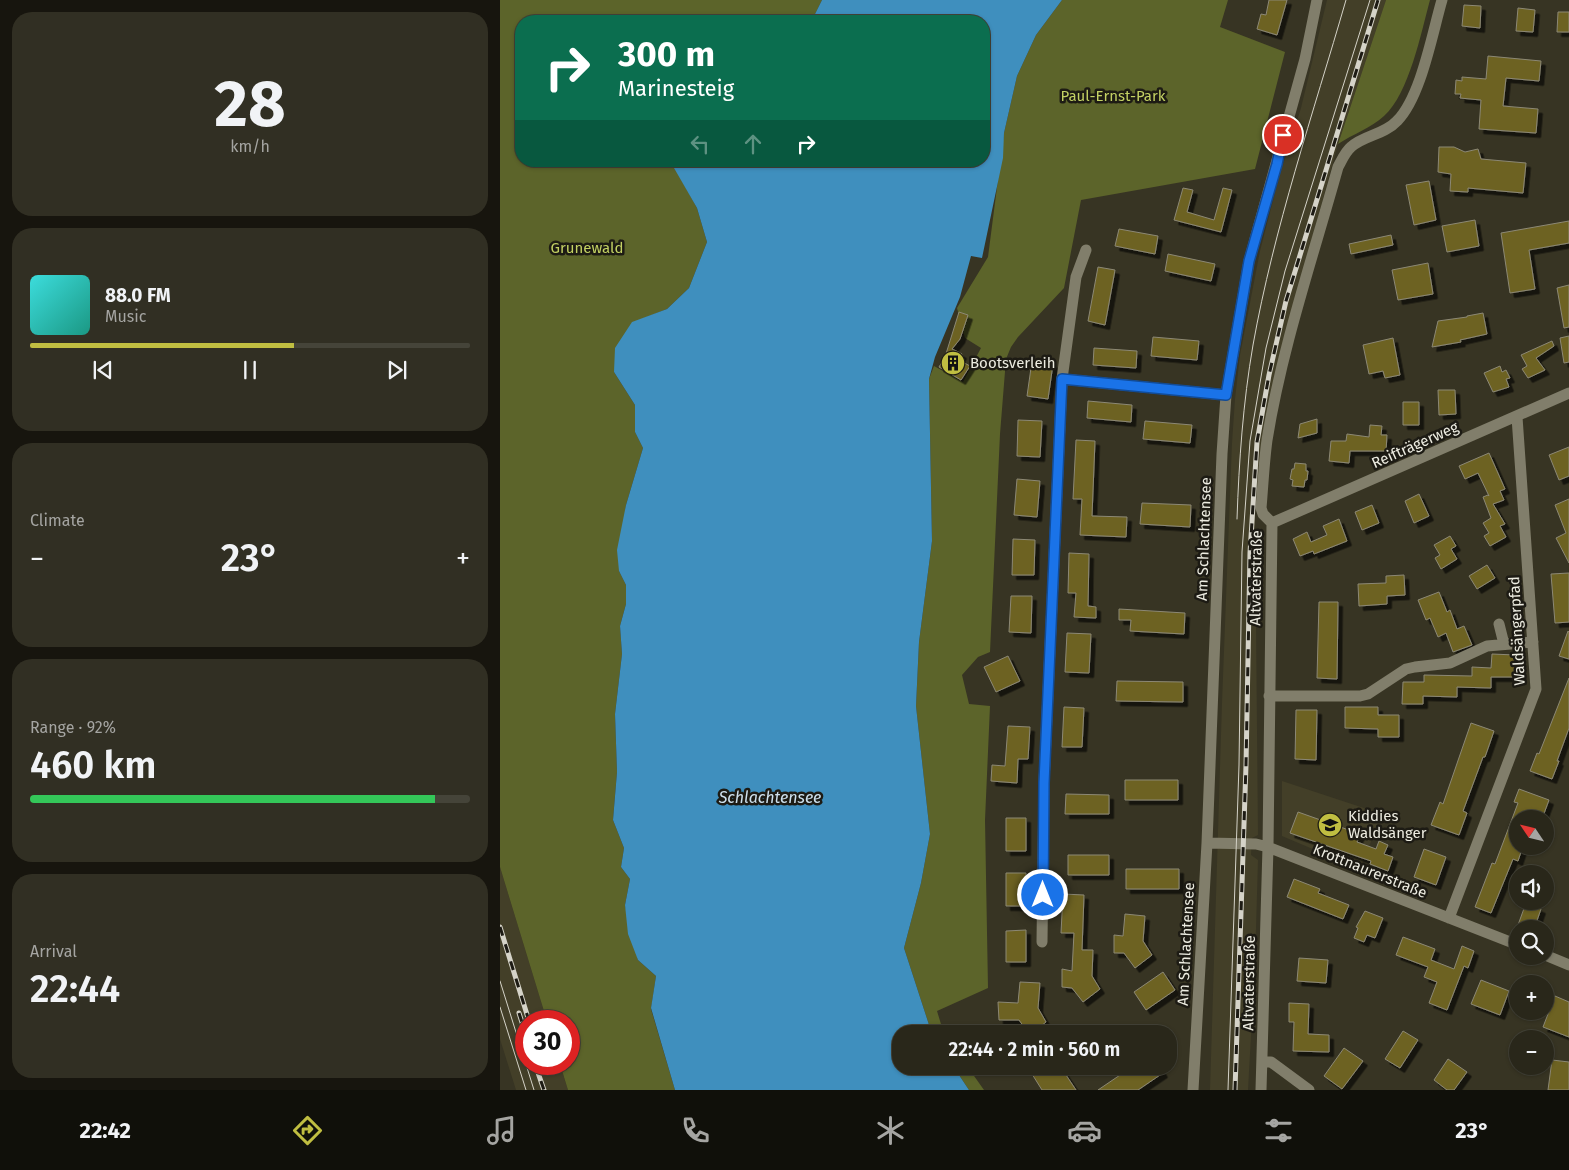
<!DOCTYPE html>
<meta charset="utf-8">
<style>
:root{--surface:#29271a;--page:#312f23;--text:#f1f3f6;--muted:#a5a5a2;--line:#454439;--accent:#c0be41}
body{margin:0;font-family:"Fira Sans",sans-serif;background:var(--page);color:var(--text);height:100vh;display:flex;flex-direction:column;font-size:19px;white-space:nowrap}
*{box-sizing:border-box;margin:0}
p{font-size:16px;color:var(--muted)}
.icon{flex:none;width:28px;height:28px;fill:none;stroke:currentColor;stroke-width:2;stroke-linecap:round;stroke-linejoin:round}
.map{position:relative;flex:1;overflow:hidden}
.drawer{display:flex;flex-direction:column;gap:12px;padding:12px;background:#17150e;width:500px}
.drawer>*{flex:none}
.guide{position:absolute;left:15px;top:15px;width:475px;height:152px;border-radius:20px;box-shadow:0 1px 4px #0004,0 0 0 1px var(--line);background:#0b6e4f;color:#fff;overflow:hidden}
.needle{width:32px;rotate:305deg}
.tools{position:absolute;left:1009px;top:810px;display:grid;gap:10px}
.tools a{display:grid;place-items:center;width:45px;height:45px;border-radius:50%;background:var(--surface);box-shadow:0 1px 4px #0004,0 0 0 1px var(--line);font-size:25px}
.speed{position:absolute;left:15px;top:1010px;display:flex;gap:10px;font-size:25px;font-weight:700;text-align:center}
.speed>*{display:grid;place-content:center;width:65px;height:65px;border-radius:50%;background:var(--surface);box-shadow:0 1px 4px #0004,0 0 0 1px var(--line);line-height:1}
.speed .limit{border:8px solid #d22;background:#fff;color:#111}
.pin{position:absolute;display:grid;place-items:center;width:42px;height:42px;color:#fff;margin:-21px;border:2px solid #fff;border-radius:50%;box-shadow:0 1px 5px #0007}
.me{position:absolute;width:55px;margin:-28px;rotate:0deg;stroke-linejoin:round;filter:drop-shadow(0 0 4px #0008)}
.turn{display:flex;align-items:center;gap:18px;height:105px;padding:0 20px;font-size:22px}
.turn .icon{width:65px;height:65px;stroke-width:2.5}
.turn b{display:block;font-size:35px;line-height:42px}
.lanes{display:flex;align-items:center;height:48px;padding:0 20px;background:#0003;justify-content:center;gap:25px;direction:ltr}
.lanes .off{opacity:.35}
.big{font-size:38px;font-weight:600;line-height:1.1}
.drawer .tile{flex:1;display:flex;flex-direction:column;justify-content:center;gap:8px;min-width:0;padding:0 18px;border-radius:20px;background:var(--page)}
.drawer .dial{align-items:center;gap:0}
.dial b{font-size:65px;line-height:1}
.song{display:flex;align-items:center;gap:15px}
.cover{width:60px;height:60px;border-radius:8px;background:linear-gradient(135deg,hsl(180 70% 55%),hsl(170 70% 35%))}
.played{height:5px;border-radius:2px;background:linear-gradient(90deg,var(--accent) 60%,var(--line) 60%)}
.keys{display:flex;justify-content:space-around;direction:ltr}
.heat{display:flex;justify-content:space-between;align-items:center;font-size:28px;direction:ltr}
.charge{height:8px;border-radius:4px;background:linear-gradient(90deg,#34c759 92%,var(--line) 0)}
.trip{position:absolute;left:392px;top:1025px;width:285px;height:50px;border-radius:20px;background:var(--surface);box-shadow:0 1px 4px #0004,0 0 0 1px var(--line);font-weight:600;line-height:50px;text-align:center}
.menu{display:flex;height:80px;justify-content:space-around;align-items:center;background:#10100a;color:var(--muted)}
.menu .icon{width:35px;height:35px}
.menu .current{color:var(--accent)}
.menu b{font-size:22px;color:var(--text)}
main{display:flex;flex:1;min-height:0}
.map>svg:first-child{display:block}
</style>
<main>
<section class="drawer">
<div class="tile dial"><b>28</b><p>km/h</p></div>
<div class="tile">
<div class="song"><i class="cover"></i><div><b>88.0 FM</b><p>Music</p></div></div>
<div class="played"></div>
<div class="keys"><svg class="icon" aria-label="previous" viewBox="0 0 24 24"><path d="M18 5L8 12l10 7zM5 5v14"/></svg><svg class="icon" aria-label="pause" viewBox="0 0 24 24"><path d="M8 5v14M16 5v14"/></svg><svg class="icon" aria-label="next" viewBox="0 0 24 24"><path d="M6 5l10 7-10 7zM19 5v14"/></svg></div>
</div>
<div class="tile"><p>Climate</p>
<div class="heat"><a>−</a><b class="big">23°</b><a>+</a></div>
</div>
<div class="tile"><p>Range · 92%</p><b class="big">460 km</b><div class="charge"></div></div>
<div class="tile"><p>Arrival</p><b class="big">22:44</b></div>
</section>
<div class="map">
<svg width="1069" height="1090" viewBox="0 0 1069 1090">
<defs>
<filter id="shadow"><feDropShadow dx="4.5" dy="4.5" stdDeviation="0" flood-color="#0009"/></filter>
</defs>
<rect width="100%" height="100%" fill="#373423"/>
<path fill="#433f28" d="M827,0h59l-48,144 -31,113 -45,184 -7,74 3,320 -6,3 -1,17 7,5 -3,103 -7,127h-38l12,-387 10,-260 3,-44 5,-44 20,-104 20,-78 21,-65z
M782,781l100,33 -22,55 -78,-33z
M0,867l47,154h-21v43h34l8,26h-52l-16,-51z"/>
<path fill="#5c642a" d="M0,0h322l-8,16 -9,5h-284v140h157l-3,7 22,40 10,34 -18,46 -22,21 -35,14 -18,49 21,33v27l8,16 -17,57 -7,66 7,14v19l-6,22 2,28 -7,60 2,58 -4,48 11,28 -3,19 9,12 -5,26 13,55 18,16 -5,33 24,81h-107l-8,-26h9v-43h-22l-47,-154z
M562,0h166l-8,27 65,25 -30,117 -174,31 -17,88 -46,49 -7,10 -5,12 -6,75 -10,218 -12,5 -16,18 7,29 21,2 -5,114 3,168 -51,23 7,23h-12l-28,-86 17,-65 9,-49 -14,-128 3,-64 13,-101 -3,-162 5,-13 29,16 18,-34 -16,-10 -8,-30 31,-51 16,-124 13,-57 19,-41z
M886,0h44c-9,33 -21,94 -46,116 -13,12 -31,18 -46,28z
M453,1066h14l17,24h-15z"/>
<path fill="#3f8fbe" d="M322,0h240l-26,35 -19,41 -13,57 -1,25 -21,100 -11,-2 -11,41 -25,60 -6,22 3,162 -13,101 -3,64 14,128 -9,49 -17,65 28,86h-31v32h52l16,24h-294l-24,-82 5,-32 -18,-16 -10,-26 -3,-29 5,-26 -9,-12 3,-19 -11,-28 4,-48 -2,-58 7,-60 -2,-28 6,-22v-19l-7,-14 -2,-21 9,-45 17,-57 -8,-16v-27l-21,-33 1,-24 17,-26 35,-13 22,-21 18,-46 -10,-34 -23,-40 4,-7h306v-140h-179l9,-5z"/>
<path fill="#6d6222" stroke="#8c8875" filter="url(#shadow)" d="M769,0h18l-10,35 -20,-6 4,-15 5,1z
M964,5l17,1 -1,22 -18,-2z
M1018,8l17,2 -2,22 -17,-1z
M1058,12h11v20h-12z
M988,56l53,5 -2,20 -33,-3 -3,28 35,3 -2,24 -57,-4 2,-29 -21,-2 1,-4h-6l1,-14 6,1v-4l24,2z
M939,147h15l11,5 13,-3 3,10 45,4 -3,30 -55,-5v4l-18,-1 1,-17 -13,-2z
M929,181l7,39 -22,5 -8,-40z
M683,188l10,2 -6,22 27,8 9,-32 9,2 -11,42 -47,-12z
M975,220l4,26 -32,6 -5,-26z
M1069,221v22l-40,7 6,39 -25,4 -9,-60z
M619,229l39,7 -3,18 -40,-8z
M891,235l2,10 -42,9 -2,-10z
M668,254l47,10 -4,17 -46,-10z
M928,263l5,31 -35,6 -6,-30z
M598,267l17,3 -10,55 -17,-4z
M1069,285v42l-5,1 -7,-40z
M459,312l9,3 -8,24 -8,10 10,5 -3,6 11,6 -9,14 -22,-13 6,-10z
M983,313l4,21 -27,6 1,2 -29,5 6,-26 29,-4v-1z
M1069,336v26l-5,1 -4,-25z
M653,337l46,4 -2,19 -46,-4z
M893,338l7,37 -15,3 -2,-7 -14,3 -6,-29z
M1052,341l2,5 -18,12 9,12 -17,8 -6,-9 5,-3 -6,-11z
M594,348l43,3 -1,17 -43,-3z
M532,361l21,3 -5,35 -21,-3z
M1000,366l2,6 4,-2 4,8 -4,1 3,8 -16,5 -9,-19z
M938,390h17l1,24 -17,1z
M588,401l44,4 -1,17 -44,-4z
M903,402h16v23h-16z
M817,419v14l-19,5 2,-14z
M518,420l24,1 -2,36 -23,-1z
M645,421l47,4 -2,18 -47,-4z
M870,425l12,1 -1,9h6l-1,16h-36l-1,12 -20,-2 2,-20h15l1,-7 22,3z
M576,440l19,1 -3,75 35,1 -1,20 -46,-2 2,-36h-9z
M1069,447v29l-10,4 -10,-25z
M989,453l16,36 -5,2 4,9 -11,4 12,20 -5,2 6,11 -16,9 -6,-10 5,-3 -6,-10 8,-5 -8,-21 5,-2 1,1 -11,-23 -13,6 -6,-13z
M795,463l11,1v7h2l-1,9h-2l-1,7 -12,-1 1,-6 -3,-1 2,-10h2z
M517,479l23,2 -3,36 -23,-2z
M919,494l10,22 -15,7 -9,-22z
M1069,499v64l-13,-25 10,-5 -11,-28z
M642,503l49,2 -1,22 -50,-3z
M872,505l7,18 -17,7 -7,-18z
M839,519l8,22 -33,13 -1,-3 -13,5 -7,-17 14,-7 4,10 16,-7 -4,-9z
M950,536l6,10 -5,3 6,10 -16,10 -6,-11 5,-3 -6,-10z
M513,539l22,1 -1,35h-22z
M569,553l20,1 -1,52 8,1v11l-22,-1 2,-24h-8z
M987,565l8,13 -18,11 -8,-13z
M1069,573v49l-14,1 -4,-49z
M904,575l1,20 -18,1v8l-28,2 -1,-22 28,-1v-7z
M939,592l8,20 3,-2 7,19 7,-3 8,19 -19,7 -7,-19 -8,4 -8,-19 -4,2 -8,-20z
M511,596h21l-1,37 -22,-1z
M819,602h19l-1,77 -20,-1z
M619,609l66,4 -1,21 -54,-3 1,-11h-12z
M1068,631l1,1v27l-10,-3z
M567,633l24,1 -2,39 -24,-1z
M992,654l23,1 -1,22h-23v11l-34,-1v10l-34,-1v8h-21l1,-22h21v-7l48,1v-9l19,1z
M508,656l12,25 -24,11 -12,-25z
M1069,678v50l-12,33h2l-7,18 -22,-8 7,-18 2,1z
M617,681l66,1v20l-67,-1z
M564,707l20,1 -2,39h-20z
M845,707h33v8h21v22h-21v-8l-33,-1z
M796,710h21l-1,50 -21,-1z
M971,723l23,8 -9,26h-2l-20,54 4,2 -8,22 -28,-10 9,-23 3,2z
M508,726l22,1 -2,32h-10l-1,24 -26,-2 1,-16 13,1z
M625,780h53v20h-53z
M1019,789l30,11 -7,19h-24v27h5l-5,15 -5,-2 -22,54 -16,-6 17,-44 3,1 23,-61 -4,-1z
M566,794l43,1v19h-44z
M798,812l62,22 -3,8 19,7 3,-8 9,4 -4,9 9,3 -5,14 -18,-7 1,-3 -81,-28z
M506,818h20v33h-20z
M924,849l22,8 -10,28 -22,-8z
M568,855h41v20h-41z
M626,869h53v20h-53z
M506,873h20v33h-20z
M794,879l26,10 -2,4 31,12 -6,14 -56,-22z
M563,894l21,1 -2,55h11l-1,26 8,13 -17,13 -11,-14 -10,-1v-18l10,2 2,-38h-13z
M1026,903l15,6 -7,20 -16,-4z
M865,911l18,7 -8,20 -8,-3 -3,7 -10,-4 4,-10 -2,-1z
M625,914l20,2 -2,25 9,14 -17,13 -11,-15h-10v-18l9,1z
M526,930v32h-20v-31z
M903,937l32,12 -4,11 23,9 8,-23 12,5 -6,17 -4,-2 -17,44 -18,-7 8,-21 -13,-5 4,-10 -32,-12z
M799,958l29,2 -2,23 -29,-2z
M663,972l12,18 -29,20 -12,-18z
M981,980l28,11 -9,24 -29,-11z
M520,982l20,1 -2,25 8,14 -15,12h-2l-10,-14h-20l-1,-18 20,1z
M1055,996l14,6v35l-26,-10z
M789,1003l20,1 -1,30 21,1v17l-36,-1 1,-29h-5z
M903,1031l15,9 -18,28 -15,-9z
M844,1048l19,13 -21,28 -18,-13z
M948,1059l19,13 -13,18h-7l-13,-10z
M1052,1060l17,2v28h-21z
M527,1066h33l16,24h-34z
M629,1066h30l4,7 -25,17h-40l25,-17 -2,-1z"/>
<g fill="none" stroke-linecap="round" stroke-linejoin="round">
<path stroke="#817e6b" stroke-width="11" d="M562,379l164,16
M772,523l297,-130
M999,624l5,20
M769,696h91l8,-2 38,-25 9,-2 35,-4 37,-17 46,-4
M707,843l49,1 12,3 250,98
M949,918l87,-229 -19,-272
M542,942l2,-159 18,-404 14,-102 10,-27
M1045,955l24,10
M762,1062h9l38,28
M693,1090l14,-247 15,-389 4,-59 23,-134 56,-202 12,-59
M761,1090l7,-243 4,-324 -9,-9 -2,-6c2,-23 3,-46 6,-68 15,-93 46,-183 71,-273 4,-7 7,-15 13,-20 13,-12 33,-12 46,-26 24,-24 35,-87 45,-121"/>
<path stroke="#d5d3c8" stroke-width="1" d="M737,519c2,-58 6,-116 16,-174 21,-117 60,-231 93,-345
M0,981l34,109
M0,1007l26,83
M728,1090l11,-325 3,-213 8,-111 16,-93 19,-77 85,-271"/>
<g stroke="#d5d3c8" stroke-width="5">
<path id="rail" d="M0,927l29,94
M19,1013l7,22
M35,1064l9,26
M735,1090l11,-325 4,-212 7,-111 12,-67 17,-74 92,-301"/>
</g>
<use href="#rail" stroke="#1d1b14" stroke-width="3" stroke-dasharray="9" stroke-linecap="butt"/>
</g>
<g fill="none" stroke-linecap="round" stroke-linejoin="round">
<g stroke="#114b97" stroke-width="12">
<path id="route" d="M543,895l1,-112 18,-404 164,16 23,-134 28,-97 6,-29"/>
</g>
<use href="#route" stroke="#1a73e8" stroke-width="9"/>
</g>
<defs>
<g id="building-disc" transform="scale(1.25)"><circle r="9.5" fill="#c0be41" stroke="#1d1b14"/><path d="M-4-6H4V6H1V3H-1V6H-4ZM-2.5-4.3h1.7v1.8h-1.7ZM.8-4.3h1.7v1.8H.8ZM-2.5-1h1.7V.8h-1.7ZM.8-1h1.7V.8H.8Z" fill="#111"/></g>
<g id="school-disc" transform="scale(1.25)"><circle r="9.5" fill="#c0be41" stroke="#1d1b14"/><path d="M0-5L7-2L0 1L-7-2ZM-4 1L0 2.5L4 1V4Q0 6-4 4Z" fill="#111"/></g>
</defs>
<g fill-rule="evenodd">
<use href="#building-disc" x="453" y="363"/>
<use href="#school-disc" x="830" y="825"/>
</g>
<g text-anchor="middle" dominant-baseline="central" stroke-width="5" stroke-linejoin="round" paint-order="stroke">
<g font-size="15" fill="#c3d163" stroke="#1d1b14">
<text x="613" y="96">Paul-Ernst-Park</text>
<text x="87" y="248">Grunewald</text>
</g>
<g font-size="15" fill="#edece1" stroke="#1d1b14" text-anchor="start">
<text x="470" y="363">Bootsverleih</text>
<text x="848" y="816">Kiddies<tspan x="848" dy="17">Waldsänger</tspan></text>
</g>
<g font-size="15" fill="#edece1" stroke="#1d1b14">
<text transform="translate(915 445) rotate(-24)">Reifträgerweg</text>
<text transform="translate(704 539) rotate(-88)">Am Schlachtensee</text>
<text transform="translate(756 578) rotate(-89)">Altvaterstraße</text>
<text transform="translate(1017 631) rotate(-93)">Waldsängerpfad</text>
<text transform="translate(870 871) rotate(22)">Krottnaurerstraße</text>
<text transform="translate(686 944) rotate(-87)">Am Schlachtensee</text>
<text transform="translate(749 983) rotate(-89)">Altvaterstraße</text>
</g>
<g font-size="16" font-style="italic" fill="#cfe2ef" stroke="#1d1b14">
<text x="270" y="797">Schlachtensee</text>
</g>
</g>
</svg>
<div class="tools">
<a><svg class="needle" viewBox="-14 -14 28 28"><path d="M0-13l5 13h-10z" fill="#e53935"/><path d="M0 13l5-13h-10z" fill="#a5a5a2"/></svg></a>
<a><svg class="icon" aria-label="sound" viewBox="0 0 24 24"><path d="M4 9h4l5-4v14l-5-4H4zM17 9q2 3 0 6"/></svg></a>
<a><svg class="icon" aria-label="search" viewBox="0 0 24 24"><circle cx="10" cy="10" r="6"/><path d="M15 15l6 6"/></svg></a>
<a>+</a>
<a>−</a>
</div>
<div class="speed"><div class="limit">30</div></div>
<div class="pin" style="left:783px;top:135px;background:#d93025"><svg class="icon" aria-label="arrive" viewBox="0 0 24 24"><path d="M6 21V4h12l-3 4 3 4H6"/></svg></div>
<svg class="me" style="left:543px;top:895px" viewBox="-20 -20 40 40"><circle r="17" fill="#1a73e8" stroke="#fff" stroke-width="3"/><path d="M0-11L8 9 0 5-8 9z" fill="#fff"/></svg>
<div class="trip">22:44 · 2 min · 560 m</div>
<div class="guide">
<div class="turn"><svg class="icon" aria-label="right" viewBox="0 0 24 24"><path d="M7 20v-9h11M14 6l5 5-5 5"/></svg><div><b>300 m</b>Marinesteig</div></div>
<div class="lanes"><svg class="icon off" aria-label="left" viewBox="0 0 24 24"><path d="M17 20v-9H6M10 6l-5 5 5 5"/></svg><svg class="icon off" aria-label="ahead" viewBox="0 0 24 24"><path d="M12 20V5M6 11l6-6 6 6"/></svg><svg class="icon" aria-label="right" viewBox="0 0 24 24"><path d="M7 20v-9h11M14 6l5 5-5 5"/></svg></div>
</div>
</div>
</main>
<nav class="menu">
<b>22:42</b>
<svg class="icon current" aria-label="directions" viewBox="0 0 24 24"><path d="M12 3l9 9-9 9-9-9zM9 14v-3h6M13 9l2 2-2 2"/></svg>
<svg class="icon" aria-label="music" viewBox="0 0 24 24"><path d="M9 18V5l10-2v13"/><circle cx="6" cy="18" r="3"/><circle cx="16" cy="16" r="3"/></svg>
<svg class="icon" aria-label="phone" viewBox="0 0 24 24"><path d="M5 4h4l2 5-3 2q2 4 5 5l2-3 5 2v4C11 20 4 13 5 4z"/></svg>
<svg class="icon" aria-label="climate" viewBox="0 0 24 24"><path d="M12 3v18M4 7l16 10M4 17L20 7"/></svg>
<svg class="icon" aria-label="car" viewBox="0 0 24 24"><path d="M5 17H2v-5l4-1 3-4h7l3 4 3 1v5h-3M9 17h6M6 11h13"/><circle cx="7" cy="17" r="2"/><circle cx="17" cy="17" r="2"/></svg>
<svg class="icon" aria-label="filters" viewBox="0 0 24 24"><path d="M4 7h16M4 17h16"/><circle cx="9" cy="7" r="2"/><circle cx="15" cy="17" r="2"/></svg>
<b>23°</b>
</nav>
